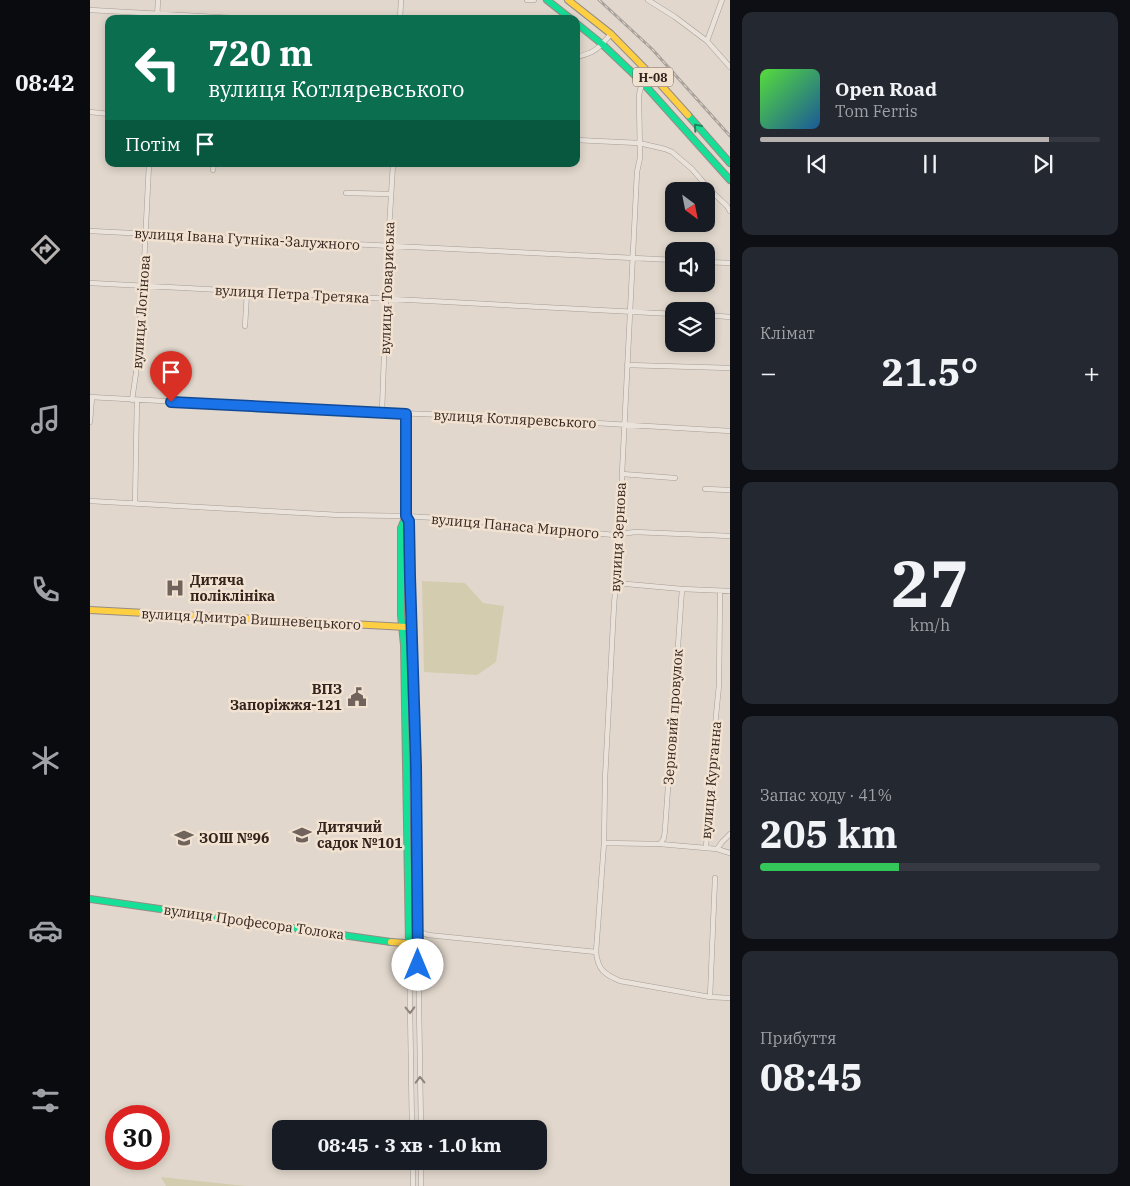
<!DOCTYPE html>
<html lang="uk">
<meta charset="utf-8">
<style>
:root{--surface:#171b24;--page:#242831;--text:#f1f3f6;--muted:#9ea1a6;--line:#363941;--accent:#b7b2b0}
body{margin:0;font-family:"IBM Plex Serif",serif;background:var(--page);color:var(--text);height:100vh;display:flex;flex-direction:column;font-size:19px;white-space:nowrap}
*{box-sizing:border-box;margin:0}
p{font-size:16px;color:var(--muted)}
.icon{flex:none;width:28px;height:28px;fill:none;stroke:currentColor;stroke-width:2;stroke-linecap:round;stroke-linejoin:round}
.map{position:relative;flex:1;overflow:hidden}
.panel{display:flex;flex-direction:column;gap:12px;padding:12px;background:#0d0f14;width:400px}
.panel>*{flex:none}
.hud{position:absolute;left:15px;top:15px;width:475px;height:152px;border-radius:10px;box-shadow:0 2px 8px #0003;background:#0b6e4f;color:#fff;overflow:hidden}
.needle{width:32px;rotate:148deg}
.buttons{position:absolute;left:575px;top:182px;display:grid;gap:10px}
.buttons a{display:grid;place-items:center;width:50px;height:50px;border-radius:10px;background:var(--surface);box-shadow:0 2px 8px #0003;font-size:25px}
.speed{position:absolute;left:15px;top:1105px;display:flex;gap:10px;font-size:25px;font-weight:700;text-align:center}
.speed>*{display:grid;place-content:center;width:65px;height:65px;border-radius:50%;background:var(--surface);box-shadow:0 2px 8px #0003;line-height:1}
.speed .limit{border:8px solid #d22;background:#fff;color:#111}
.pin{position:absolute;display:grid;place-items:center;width:42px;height:42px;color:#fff;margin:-51px -21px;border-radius:50% 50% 50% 0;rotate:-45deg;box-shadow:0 0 5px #0007}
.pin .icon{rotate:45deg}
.me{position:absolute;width:55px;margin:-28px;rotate:0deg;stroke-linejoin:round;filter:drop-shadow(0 0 4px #0008)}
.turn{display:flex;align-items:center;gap:18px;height:105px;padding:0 20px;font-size:22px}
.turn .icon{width:65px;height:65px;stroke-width:2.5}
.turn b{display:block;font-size:35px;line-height:42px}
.then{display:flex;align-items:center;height:48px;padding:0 20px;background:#0003;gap:10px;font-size:19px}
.big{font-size:38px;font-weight:800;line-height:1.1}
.panel .tile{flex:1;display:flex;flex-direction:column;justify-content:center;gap:8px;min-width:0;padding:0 18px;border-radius:10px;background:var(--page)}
.panel .dial{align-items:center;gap:0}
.dial b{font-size:65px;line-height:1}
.song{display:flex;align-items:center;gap:15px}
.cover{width:60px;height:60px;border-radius:8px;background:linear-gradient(135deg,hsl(110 70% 55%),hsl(210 70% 35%))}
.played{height:5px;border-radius:2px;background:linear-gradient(90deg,var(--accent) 85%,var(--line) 85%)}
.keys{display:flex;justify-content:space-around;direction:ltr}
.heat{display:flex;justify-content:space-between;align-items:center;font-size:28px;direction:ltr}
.charge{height:8px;border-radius:4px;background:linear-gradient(90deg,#34c759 41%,var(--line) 0)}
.trip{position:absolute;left:182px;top:1120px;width:275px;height:50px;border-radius:10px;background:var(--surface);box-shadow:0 2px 8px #0003;font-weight:800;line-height:50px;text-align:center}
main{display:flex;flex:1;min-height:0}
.dock{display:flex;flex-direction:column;width:90px;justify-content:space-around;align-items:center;background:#090b0e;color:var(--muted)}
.dock .icon{width:35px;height:35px}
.dock .active{color:var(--accent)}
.dock b{font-size:22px;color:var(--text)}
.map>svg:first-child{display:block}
</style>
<main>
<nav class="dock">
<b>08:42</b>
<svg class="icon active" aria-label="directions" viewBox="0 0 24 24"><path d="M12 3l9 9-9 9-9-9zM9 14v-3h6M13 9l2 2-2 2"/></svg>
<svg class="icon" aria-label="music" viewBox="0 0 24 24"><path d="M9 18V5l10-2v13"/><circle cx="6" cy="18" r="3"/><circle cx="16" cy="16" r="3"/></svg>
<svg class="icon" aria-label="phone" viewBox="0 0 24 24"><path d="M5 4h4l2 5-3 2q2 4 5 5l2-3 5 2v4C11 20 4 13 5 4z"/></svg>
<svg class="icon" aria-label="climate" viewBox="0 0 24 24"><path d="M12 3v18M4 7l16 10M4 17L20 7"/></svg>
<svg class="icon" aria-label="car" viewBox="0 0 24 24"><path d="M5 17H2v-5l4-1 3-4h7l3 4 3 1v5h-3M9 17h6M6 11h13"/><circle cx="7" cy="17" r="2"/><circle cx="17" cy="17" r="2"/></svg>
<svg class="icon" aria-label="filters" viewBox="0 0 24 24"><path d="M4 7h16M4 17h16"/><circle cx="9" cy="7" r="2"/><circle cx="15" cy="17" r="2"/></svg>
</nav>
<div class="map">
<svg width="640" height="1186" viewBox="0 0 640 1186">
<rect width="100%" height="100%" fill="#e1d7cc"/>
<path fill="#d3ccaf" d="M332,581l43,2 18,20 21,3 -8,56 -19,13 -53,-3z
M71,1177l9,1 76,8h-80z"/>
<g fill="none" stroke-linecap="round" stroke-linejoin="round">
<g stroke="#a69d95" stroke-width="5.5">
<path id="street" d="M437,0h7
M558,0l27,17 32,24 23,26
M0,10l161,9
M67,19l1,-19
M310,19l1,-19
M617,41l15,-41
M486,57c19,-4 23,-9 35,-23
M553,83l-3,7 -1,6 1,62 -3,14 -15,302 -2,60 -6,71 -9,174 -1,64 -8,109c2,18 8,22 24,29l90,16 20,1
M0,112l19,2
M486,140l63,3 26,6 7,3 20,17 18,21 17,16 3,5
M123,170l1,-6
M256,193l45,1
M0,231l584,29
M616,262l24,1
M0,283l584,31
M616,315l24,2
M155,326l2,-34
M537,365l103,3
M0,397l259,14 147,6 234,14
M42,400l4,-27 7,-88 6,-121
M292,412l6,-166 5,-82
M0,422l2,-25
M532,474l53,4
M615,489l25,1
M0,501l249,14 67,1 46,3 162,16 21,-3 95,4
M45,503l2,-103
M526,583l66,6 48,2
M514,843l56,1 57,5 5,-7 8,-8
M570,844l4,-6 1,-8 17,-241
M616,848l6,-91 7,-72 1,-94
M627,849l13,4
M328,931l10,4 168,17
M319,944l3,185
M328,944l3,185
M620,997l5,-119
M323,1161v25
M331,1161v25"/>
</g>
<g stroke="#968c84" stroke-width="8">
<path id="fast" d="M457,0l24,19
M486,23l26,21 41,39 87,97
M598,115l42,48
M316,414v102l3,5 3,111
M316,516l-5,12v87l3,30 5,299
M0,899l301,43"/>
</g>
<g stroke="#968c84" stroke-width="8">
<path id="slow" d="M478,0l43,34 50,51 27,30
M0,610l316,17
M301,942l27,2 -6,-312"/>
</g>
<use href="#street" stroke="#eae3dc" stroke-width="4.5"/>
<use href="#fast" stroke="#16e098" stroke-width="6"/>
<use href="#slow" stroke="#ffcf43" stroke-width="6"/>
<g stroke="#a8a29d" stroke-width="3">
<path id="rail" d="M509,0l53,49 78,87"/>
</g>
<use href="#rail" stroke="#f2e2d1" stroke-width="1" stroke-dasharray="4" stroke-linecap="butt"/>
</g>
<defs><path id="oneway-chevron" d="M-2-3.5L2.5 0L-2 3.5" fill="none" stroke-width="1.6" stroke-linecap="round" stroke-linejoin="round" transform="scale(1.25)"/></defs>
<use stroke="#24825b" href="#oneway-chevron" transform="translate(607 127) rotate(-131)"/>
<g stroke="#8e847d">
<use href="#oneway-chevron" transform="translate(320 1010) rotate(89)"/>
<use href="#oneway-chevron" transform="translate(330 1080) rotate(-91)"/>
</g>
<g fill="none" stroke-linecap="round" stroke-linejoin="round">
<g stroke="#114b97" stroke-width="12">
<path id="route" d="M81,402l235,12v102l3,5 1,56 6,189 2,199"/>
</g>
<use href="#route" stroke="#1a73e8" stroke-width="9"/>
</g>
<defs>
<g id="hospital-bare" transform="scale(1.5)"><path d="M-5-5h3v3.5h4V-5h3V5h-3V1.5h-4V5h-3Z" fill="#70635b" stroke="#f2e2d1" stroke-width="2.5" paint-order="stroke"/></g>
<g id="civic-bare" transform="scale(1.5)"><path d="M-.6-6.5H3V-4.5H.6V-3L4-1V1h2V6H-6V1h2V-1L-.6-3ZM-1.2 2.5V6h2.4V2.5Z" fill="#70635b" stroke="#f2e2d1" stroke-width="2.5" paint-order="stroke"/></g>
<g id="school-bare" transform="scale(1.5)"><path d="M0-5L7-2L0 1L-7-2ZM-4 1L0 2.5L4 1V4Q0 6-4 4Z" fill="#70635b" stroke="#f2e2d1" stroke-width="2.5" paint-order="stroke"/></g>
</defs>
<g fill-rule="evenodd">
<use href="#hospital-bare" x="85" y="588"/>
<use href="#civic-bare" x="267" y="697"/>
<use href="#school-bare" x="212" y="835"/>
<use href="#school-bare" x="94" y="838"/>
</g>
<g text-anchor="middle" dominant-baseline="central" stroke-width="5" stroke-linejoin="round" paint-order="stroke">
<rect fill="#f2e2d1" stroke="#6c5d54" stroke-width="1" x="543" y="67.5" width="40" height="19" rx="4"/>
<g font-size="12" font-weight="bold" fill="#33241e">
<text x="563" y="77">Н-08</text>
</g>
<g font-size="14" fill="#33241e" stroke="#f2e2d1">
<text transform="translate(157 239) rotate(3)">вулиця Івана Гутніка-Залужного</text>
<text transform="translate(297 288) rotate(-88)">вулиця Товариська</text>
<text transform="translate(202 294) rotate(3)">вулиця Петра Третяка</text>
<text transform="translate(51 312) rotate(-86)">вулиця Логінова</text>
<text transform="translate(425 419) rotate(3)">вулиця Котляревського</text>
<text transform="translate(425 526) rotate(5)">вулиця Панаса Мирного</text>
<text transform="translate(528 537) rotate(-87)">вулиця Зернова</text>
<text transform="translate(161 619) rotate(3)">вулиця Дмитра Вишневецького</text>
<text transform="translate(583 717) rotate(-86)">Зерновий провулок</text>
<text transform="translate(621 780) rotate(-85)">вулиця Курганна</text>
<text transform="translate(164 922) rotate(8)">вулиця Професора Толока</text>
</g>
<g font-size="14" font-weight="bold" fill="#33241e" stroke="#f2e2d1" text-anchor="start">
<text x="100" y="580">Дитяча<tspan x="100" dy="16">поліклініка</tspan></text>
<text x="252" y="689" text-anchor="end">ВПЗ<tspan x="252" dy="16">Запоріжжя-121</tspan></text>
<text x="227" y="827">Дитячий<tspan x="227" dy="16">садок №101</tspan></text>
<text x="109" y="838">ЗОШ №96</text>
</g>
</g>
</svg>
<div class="buttons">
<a><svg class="needle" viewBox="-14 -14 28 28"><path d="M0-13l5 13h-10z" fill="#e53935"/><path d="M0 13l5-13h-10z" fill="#9ea1a6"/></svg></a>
<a><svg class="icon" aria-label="sound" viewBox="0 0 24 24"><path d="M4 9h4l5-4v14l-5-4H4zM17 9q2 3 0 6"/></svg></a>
<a><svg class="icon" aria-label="layers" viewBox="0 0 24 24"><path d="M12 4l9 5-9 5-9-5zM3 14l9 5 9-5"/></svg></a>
</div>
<div class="speed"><div class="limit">30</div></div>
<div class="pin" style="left:81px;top:402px;background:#d93025"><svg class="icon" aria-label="arrive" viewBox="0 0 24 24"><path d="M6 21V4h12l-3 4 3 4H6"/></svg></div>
<svg class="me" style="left:328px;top:965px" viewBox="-20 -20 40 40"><circle r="19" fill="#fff"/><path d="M0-13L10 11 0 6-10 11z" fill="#1a73e8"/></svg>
<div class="trip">08:45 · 3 хв · 1.0 km</div>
<div class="hud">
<div class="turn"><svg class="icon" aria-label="left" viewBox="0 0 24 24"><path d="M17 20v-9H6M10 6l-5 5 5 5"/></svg><div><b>720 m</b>вулиця Котляревського</div></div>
<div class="then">Потім<svg class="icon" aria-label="arrive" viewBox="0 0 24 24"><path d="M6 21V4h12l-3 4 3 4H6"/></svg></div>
</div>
</div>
<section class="panel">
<div class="tile">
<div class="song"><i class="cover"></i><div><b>Open Road</b><p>Tom Ferris</p></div></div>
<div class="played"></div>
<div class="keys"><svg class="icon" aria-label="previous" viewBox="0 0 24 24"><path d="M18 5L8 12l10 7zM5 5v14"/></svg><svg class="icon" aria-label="pause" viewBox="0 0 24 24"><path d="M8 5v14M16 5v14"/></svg><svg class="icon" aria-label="next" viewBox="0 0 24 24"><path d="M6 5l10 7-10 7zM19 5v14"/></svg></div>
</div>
<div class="tile"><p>Клімат</p>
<div class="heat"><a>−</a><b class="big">21.5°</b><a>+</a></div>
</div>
<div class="tile dial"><b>27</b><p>km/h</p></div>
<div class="tile"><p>Запас ходу · 41%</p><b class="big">205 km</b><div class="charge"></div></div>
<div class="tile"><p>Прибуття</p><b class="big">08:45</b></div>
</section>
</main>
